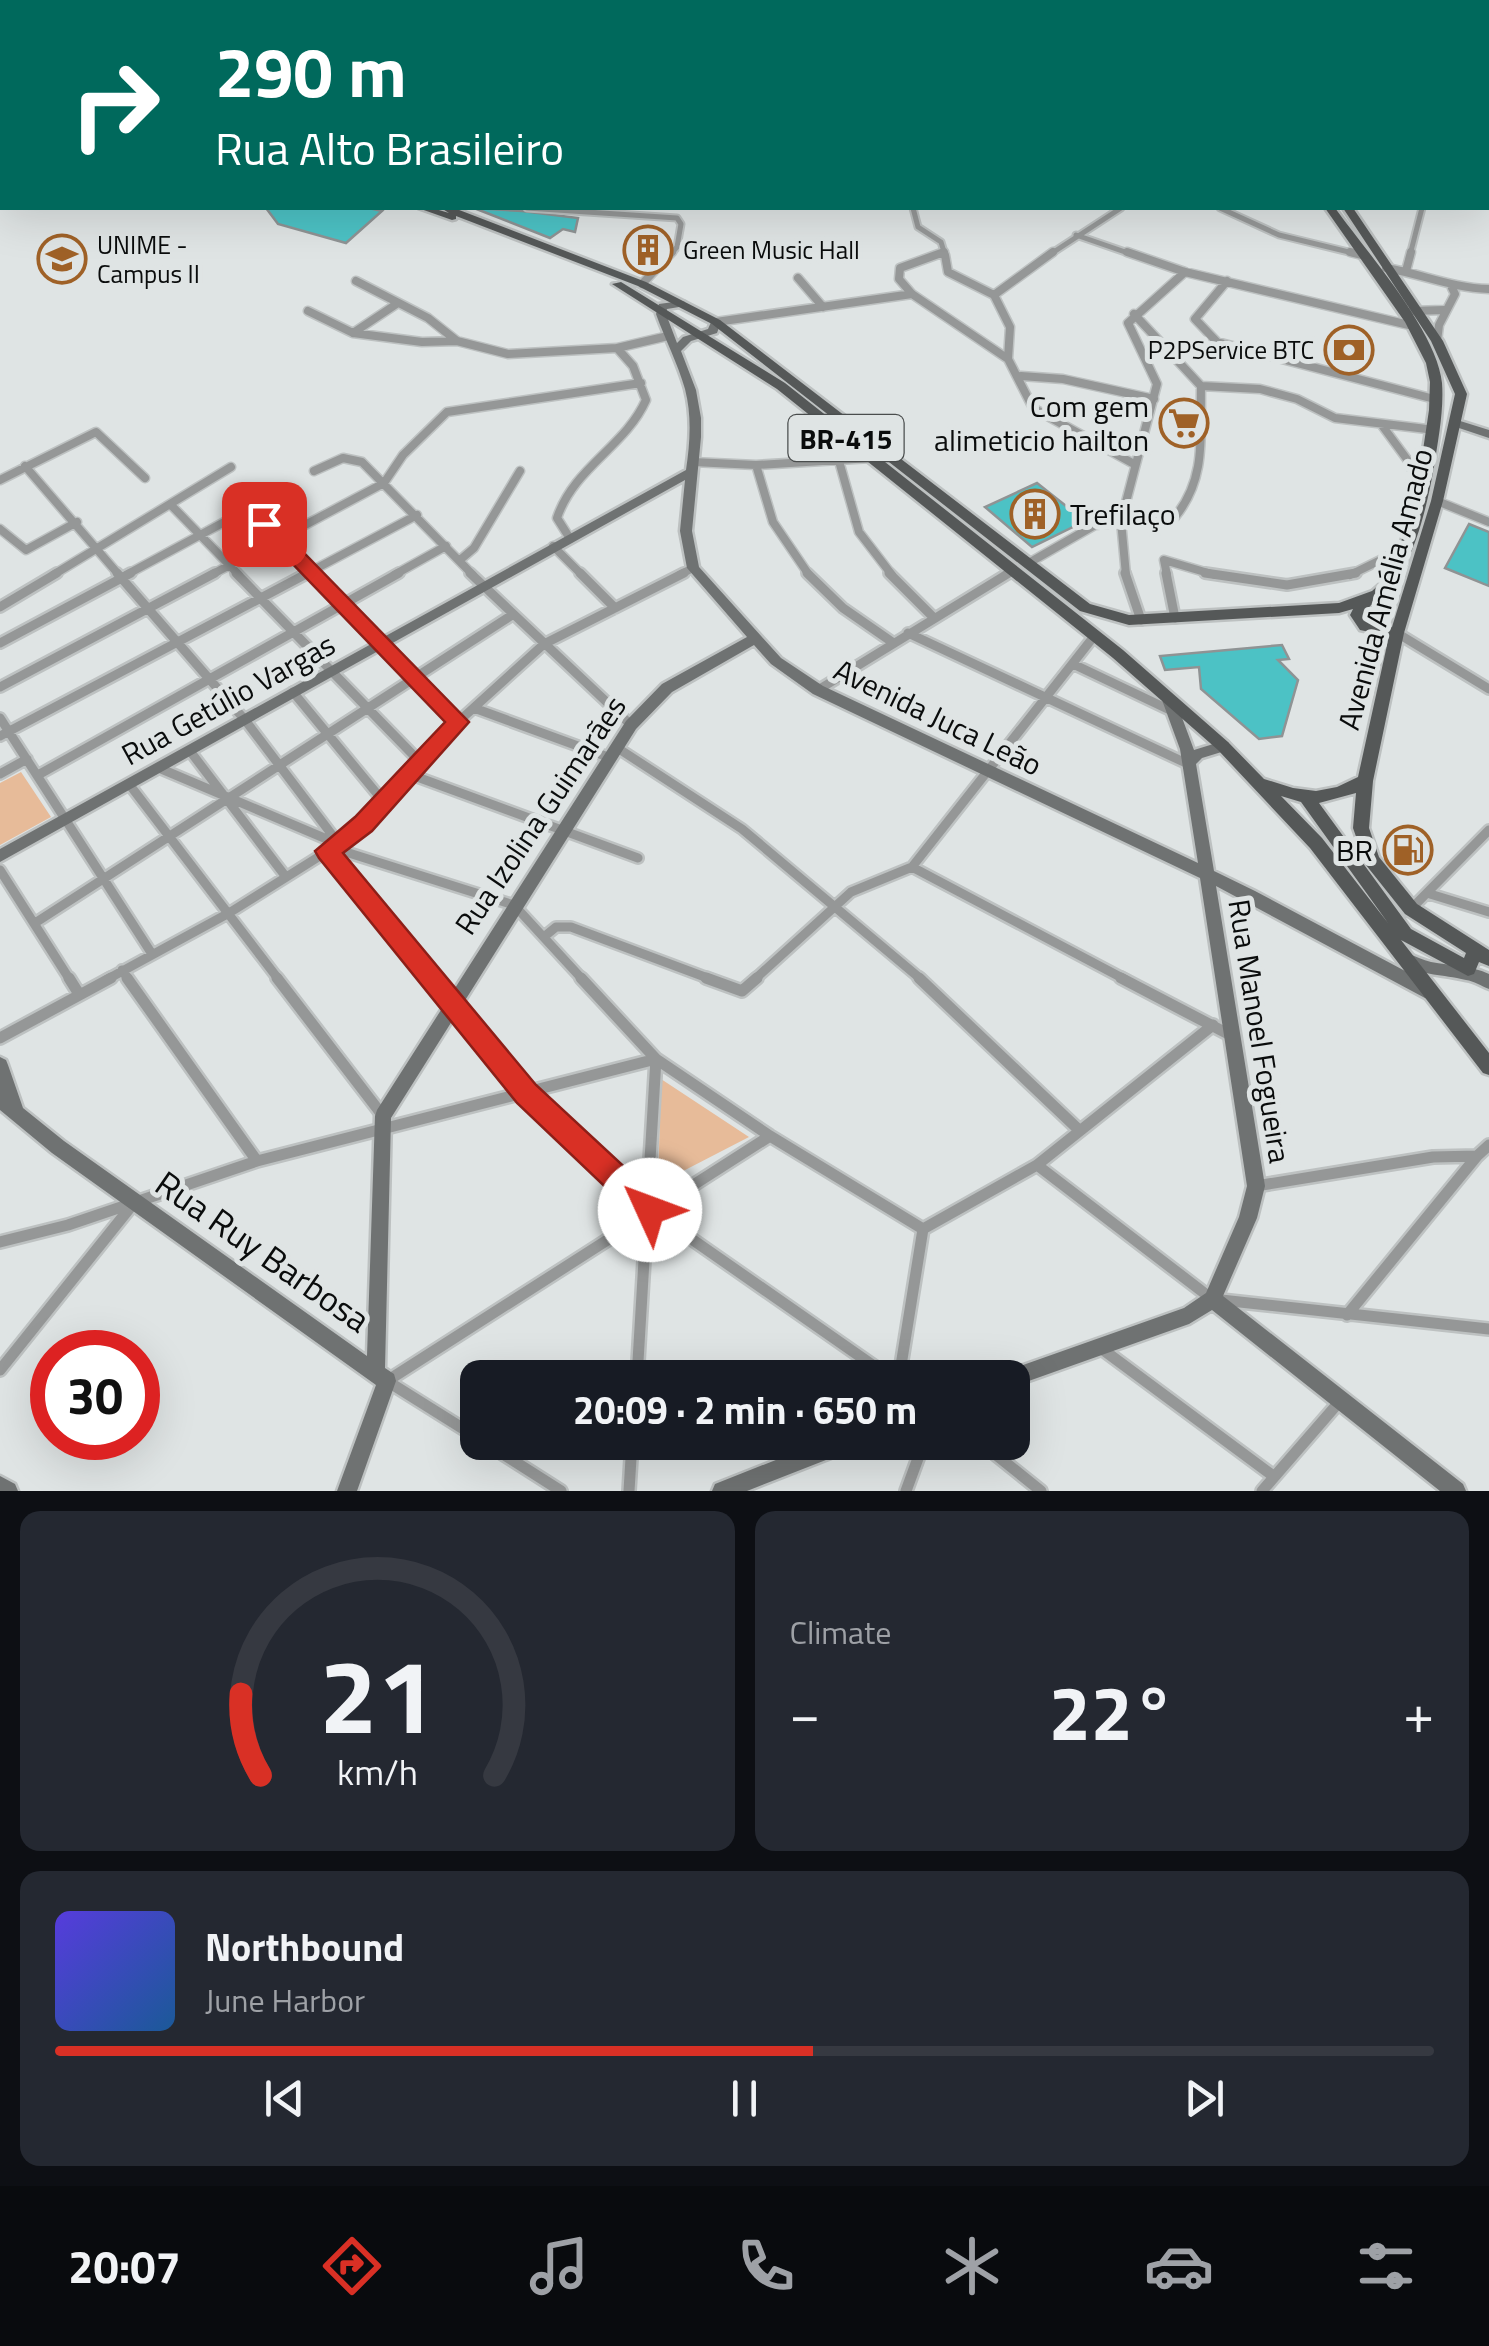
<!DOCTYPE html>
<meta charset="utf-8">
<style>
:root{--surface:#171b24;--page:#242831;--text:#f1f3f6;--muted:#9ea1a6;--line:#363941;--accent:#d93025}
body{margin:0;font-family:"Titillium Web",sans-serif;background:var(--page);color:var(--text);height:100vh;display:flex;flex-direction:column;font-size:38px;white-space:nowrap}
*{box-sizing:border-box;margin:0}
p{font-size:32px;color:var(--muted)}
.icon{flex:none;width:55px;height:55px;fill:none;stroke:currentColor;stroke-width:2;stroke-linecap:round;stroke-linejoin:round}
.map{position:relative;height:1491px;overflow:hidden}
.drawer{display:flex;flex-direction:column;gap:20px;padding:20px;background:#0d0f14;flex:1}
.drawer>*{flex:none}
.hud{position:absolute;left:0px;top:0px;width:1490px;height:210px;box-shadow:0 10px 40px #0002;background:#00695c;color:#fff;overflow:hidden}
.speed{position:absolute;left:30px;top:1330px;display:flex;gap:20px;font-size:50px;font-weight:700;text-align:center}
.speed>*{display:grid;place-content:center;width:130px;height:130px;border-radius:50%;background:var(--surface);box-shadow:0 10px 40px #0002;line-height:1}
.speed .limit{border:15px solid #d22;background:#fff;color:#111}
.pin{position:absolute;display:grid;place-items:center;width:85px;height:85px;color:#fff;margin:-42px;border-radius:20px;box-shadow:0 5px 15px #0006}
.me{position:absolute;width:110px;margin:-55px;rotate:313deg;stroke-linejoin:round;filter:drop-shadow(0 0 8px #0008)}
.turn{display:flex;align-items:center;gap:35px;height:210px;padding:0 50px;font-size:45px}
.turn .icon{width:130px;height:130px;stroke-width:2.5}
.turn b{display:block;font-size:70px;line-height:85px}
.big{font-size:75px;font-weight:700;line-height:1.1}
.drawer .tile{flex:1;display:flex;flex-direction:column;justify-content:center;gap:15px;min-width:0;padding:0 35px;border-radius:20px;background:var(--page)}
.drawer .dial{align-items:center;gap:0}
.dial svg{height:260px;overflow:visible;fill:none;stroke:var(--line);stroke-width:7;stroke-linecap:round;text-anchor:middle}
.dial text{fill:var(--text);stroke:none}
.song{display:flex;align-items:center;gap:30px}
.cover{width:120px;height:120px;border-radius:15px;background:linear-gradient(135deg,hsl(250 70% 55%),hsl(210 70% 35%))}
.played{height:10px;border-radius:5px;background:linear-gradient(90deg,var(--accent) 55%,var(--line) 55%)}
.keys{display:flex;justify-content:space-around;direction:ltr}
.heat{display:flex;justify-content:space-between;align-items:center;font-size:55px;direction:ltr}
.drawer .tiles{flex:1;display:grid;gap:20px;grid-template-columns:1fr 1fr}
.tile:last-child{grid-column:span 2}
.trip{position:absolute;left:460px;top:1360px;width:570px;height:100px;border-radius:20px;background:var(--surface);box-shadow:0 10px 40px #0002;font-weight:700;line-height:100px;text-align:center}
.tab-bar{display:flex;height:160px;justify-content:space-around;align-items:center;background:#090b0e;color:var(--muted)}
.tab-bar .icon{width:70px;height:70px}
.tab-bar .current{color:var(--accent)}
.tab-bar b{font-size:45px;color:var(--text)}
.map>svg:first-child{display:block}
</style>
<div class="map">
<svg width="1489" height="1491" viewBox="0 0 1489 1491">
<rect width="100%" height="100%" fill="#dfe4e4"/>
<path fill="#e7bb99" d="M21,772l30,45 -51,28v-62z
M661,1079l88,58 -91,47z"/>
<path fill="#4cc2c5" stroke="#8f9394" stroke-width="2.5" d="M266,208h103l13,3 -36,32 -68,-19z
M474,208l48,3 56,7 -3,14 -12,-3 -13,9z
M1037,483l48,38 -53,26 -47,-40z
M1469,524l20,8v54l-44,-18z
M1282,645l7,14 -11,1 20,20 -16,56 -23,3 -58,-50 -2,-22 -34,3 -5,-14z"/>
<g fill="none" stroke-linecap="round" stroke-linejoin="round">
<g stroke="#bdc1c1" stroke-width="9">
<path id="street-far3" d="M223,0l8,2
M344,0l18,2
M1242,0l8,2
M71,2l8,-2
M250,2l5,-2
M425,2l10,-2
M527,208l150,10 4,6 -4,23 -7,8
M913,208l5,19 23,15 4,13
M1220,208l59,27 82,20
M1076,235l58,20
M1049,255l72,-47
M1410,255l12,-47"/>
</g>
<g stroke="#bdc1c1" stroke-width="11">
<path id="street-far2" d="M944,252l-44,16 -1,11 13,15 96,65 25,49 101,56
M1127,252l58,20 224,53
M1350,252l12,3
M945,255l3,17 46,23
M1386,268c36,6 66,20 103,21
M1406,271l5,-19
M798,278l25,29
M356,281l72,37 29,23
M1227,281l-32,38 22,23 221,58
M642,284l30,-32
M308,311l45,22 69,9 35,-1 51,13 109,-6
M1412,311l32,-1
M716,322l196,-28
M353,333l45,-30
M1437,341l2,-16 16,-31 -3,-6
M1008,359l2,-32 -16,-32 59,-43
M1021,376l42,3 91,20
M1201,386l59,3 37,10 38,19 100,12
M1381,424l28,38 11,28
M839,461l20,71 33,43
M693,462l63,3 115,-7
M756,465l17,57 36,53
M25,466l94,109
M314,471l29,-13 19,4 111,113
M0,480l96,-48 49,46
M1437,501l52,21
M170,504l69,71
M248,509l65,66
M0,529l26,21 51,-28
M569,537l-12,-19c17,-51 68,-71 89,-118l-13,-34 -16,-18 51,-12
M553,546l29,29
M460,560l14,-12 46,-77
M1027,564l68,-39 80,-8c32,-39 25,-82 26,-131l-67,-72
M53,575l178,-108
M126,575l139,-75
M211,575l173,-92 19,-28 44,-43 194,-29
M304,575l113,-60
M394,575l52,-29
M679,575l14,-7
M1005,575l8,-5
M1126,575l-5,-54 36,-137 -29,-61 57,-51
M1167,575l-3,-15 51,15
M1350,575l55,-27"/>
</g>
<g stroke="#bdc1c1" stroke-width="14">
<path id="street-far1" d="M117,573l128,147 94,124
M236,573l184,189
M311,573l147,149
M470,573l161,152
M580,573l35,35
M807,573l36,35 49,34
M889,573l44,44
M1125,573l16,47
M1166,573l9,45
M1205,573l82,12 69,-12
M0,607l57,-34
M908,633l280,131
M1397,633l92,56
M0,643l131,-70
M1073,664l101,48
M0,687l215,-114
M818,690l191,-117
M293,692l90,109
M474,708l134,49
M0,718l152,236
M0,736l308,-163
M616,747l126,82 180,151
M190,751l96,126
M159,768l177,75
M0,774l27,-15
M409,774l229,84
M38,775l361,-202
M129,784l150,196
M333,848l181,57 69,75
M327,851l106,129
M912,867l214,113
M0,870l70,110
M1430,894l59,18
M1411,909l78,-79
M35,923l477,-308
M545,936l11,-9h15l142,53
M122,970l7,10
M106,980l123,-67 110,-69 119,-122 86,-78 140,-71
M754,980l97,-88 61,-25 183,-232"/>
</g>
<g stroke="#bdc1c1" stroke-width="16">
<path id="street" d="M69,978l10,16
M127,978l130,183
M277,978l106,138
M431,978l95,116 124,116 241,168
M581,978l75,81 114,77 153,93
M706,978l36,13 15,-13
M919,978l160,152
M1121,978l111,58
M0,1038l111,-60
M1037,1165l175,134 277,30
M1256,1186l177,-29 44,-1 12,-11
M923,1229l114,-64 176,-140
M0,1242l68,-17 189,-64 399,-102 -19,319
M1347,1315l130,-159
M1098,1346l174,129
M0,1370l133,-166
M899,1378l24,-149
M478,1438l-91,-57 383,-245
M484,1442l77,49
M980,1442l61,49
M629,1491l3,-49
M906,1491l18,-49
M1262,1491l78,-90"/>
</g>
<g stroke="#bdc1c1" stroke-width="5">
<path id="secondary" d="M1217,0h12l3,2h-11z
M681,301l4,1v4l-18,3 -1,5 11,29 6,-6 25,-8 4,-9h8l1,2 -4,11 -26,8 -10,10 15,39 5,28v19l-9,94 7,36 82,91 42,28 375,177 -18,-114 -18,-49 2,-4h10l20,54 29,-9 5,1 2,4 -2,4 -26,8 -6,6 18,107 41,20 182,97 2,5 -2,5 -6,2 -6,-2 -209,-112 49,300 -8,32 -34,78 240,188 3,7h-26l-228,-181 -23,14 -177,63v-9h-9l2,-7 7,-2 172,-61 22,-15 33,-76 8,-31 -47,-308 -387,-184 -42,-30 -17,-19 -82,47 -36,37 -245,389 -6,250 9,6 2,7 -39,110h-20l39,-106 -324,-232 -52,-43v-53l6,3 2,5 15,43 41,33 303,215 8,-240 2,-6 249,-389 36,-37 85,-47 -60,-69 -7,-37 5,-51 -685,382v-13l686,-379c4,-27 6,-54 -1,-81 -7,-25 -20,-50 -29,-75l3,-10z
M1457,420l32,10v8l-36,-12v-4z
M1407,953c8,3 16,7 24,9 20,4 39,3 58,12v15c-8,-3 -15,-8 -23,-9 -25,-6 -40,-4 -64,-15l-3,-5 3,-5z
M821,1442h35l-2,7 -107,42h-35l3,-7z
M0,1476l15,8 3,7h-18z"/>
</g>
<g stroke="#bdc1c1" stroke-width="5">
<path id="primary" d="M0,92h2v6h-2z
M418,208h14l17,5 -8,-5h13l192,74 74,38 370,284 39,11 210,-12 33,-12 10,-9 9,-14 10,-26 18,-65 10,-67 1,-28 -4,-19 -21,-41 -80,-114h10c31,43 102,123 107,175 2,28 -4,57 -8,84 -6,34 -15,72 -31,103 -4,8 -10,18 -17,25 -10,7 -16,8 -22,20l6,7 22,5 39,-126 24,-107 -24,-53 -88,-133h10l90,133 24,53 -24,107 -39,132 -31,148 -4,47 10,29 38,47 72,46v16l-10,-4 -5,12 -6,2 -67,-36 88,113v22l-6,-2 -173,-225 -92,-98 -105,-92 -336,-269 -165,-105 9,-2 164,101 338,267 105,92 36,37 29,9 23,3 21,-4 21,-10 31,-141 -29,-6 -10,-15 3,-6 -14,4 -210,12 -49,-14 -368,-287 -74,-38 -182,-70v3l-4,1zM1356,793l-3,35 13,37 39,49 61,39 -2,5 -53,-29 -92,-126zM1281,796l20,6 87,121 -66,-85z"/>
</g>
<g stroke="#bdc1c1" stroke-width="4">
<path id="highway" d="M20,0h17l1,2h-15z
M1488,53h1v6h-1z
M1488,74h1v6h-1z"/>
</g>
<use href="#street-far3" stroke="#959797" stroke-width="5"/>
<use href="#street-far2" stroke="#959797" stroke-width="8"/>
<use href="#street-far1" stroke="#959797" stroke-width="9"/>
<use href="#street" stroke="#959797" stroke-width="11"/>
<use href="#secondary" fill="#6f7272" fill-rule="evenodd"/>
<use href="#primary" fill="#555858" fill-rule="evenodd"/>
<use href="#highway" fill="#3f4343" fill-rule="evenodd"/>
</g>
<path fill="#d93025" stroke="#8d1f18" stroke-width="2.5" d="M264,517l7,2 198,203 -97,109 -29,22 193,232 124,115 5,10 -5,10 -10,5 -10,-5 -123,-117 -198,-245 -4,-7 40,-34 90,-95 -187,-194v-9z"/>
<defs>
<g id="building-ring" transform="scale(2.5)"><circle r="9.5" fill="#dfe4e4" stroke="#9f6127" stroke-width="1.5"/><path d="M-4-6H4V6H1V3H-1V6H-4ZM-2.5-4.3h1.7v1.8h-1.7ZM.8-4.3h1.7v1.8H.8ZM-2.5-1h1.7V.8h-1.7ZM.8-1h1.7V.8H.8Z" fill="#9f6127"/></g>
<g id="university-ring" transform="scale(2.5)"><circle r="9.5" fill="#dfe4e4" stroke="#9f6127" stroke-width="1.5"/><path d="M0-5L7-2L0 1L-7-2ZM-4 1L0 2.5L4 1V4Q0 6-4 4Z" fill="#9f6127"/></g>
<g id="bank-ring" transform="scale(2.5)"><circle r="9.5" fill="#dfe4e4" stroke="#9f6127" stroke-width="1.5"/><path d="M-6-4H6V4H-6ZM0-2.3a2.3 2.3 0 1 0 0 4.6a2.3 2.3 0 1 0 0-4.6Z" fill="#9f6127"/></g>
<g id="supermarket-ring" transform="scale(2.5)"><circle r="9.5" fill="#dfe4e4" stroke="#9f6127" stroke-width="1.5"/><path d="M-6-5.5h2.5l.6 2H6L4.5 2H-2.5L-4.4-4H-6ZM-1.5 3.2a1.3 1.3 0 1 0 .1 0ZM3 3.2a1.3 1.3 0 1 0 .1 0Z" fill="#9f6127"/></g>
<g id="fuel-ring" transform="scale(2.5)"><circle r="9.5" fill="#dfe4e4" stroke="#9f6127" stroke-width="1.5"/><path d="M-5.5-6h7V0h2V4h1.3V-2.5L3-4.5l.8-.8L6-3V5H2.5V1h-1V6h-7ZM-4.2-4.7v3.2H.2V-4.7Z" fill="#9f6127"/></g>
</defs>
<g fill-rule="evenodd">
<use href="#building-ring" x="648" y="250"/>
<use href="#university-ring" x="62" y="259"/>
<use href="#bank-ring" x="1349" y="350"/>
<use href="#supermarket-ring" x="1184" y="423"/>
<use href="#building-ring" x="1035" y="514"/>
<use href="#fuel-ring" x="1408" y="850"/>
</g>
<g text-anchor="middle" dominant-baseline="central" stroke-width="10" stroke-linejoin="round" paint-order="stroke">
<g font-size="25" fill="#0a0c0c" stroke="#dfe4e4" text-anchor="start">
<text x="97" y="245">UNIME -<tspan x="97" dy="29">Campus II</tspan></text>
<text x="683" y="250">Green Music Hall</text>
<text x="1314" y="350" text-anchor="end">P2PService BTC</text>
</g>
<rect fill="#dfe4e4" stroke="#4a4d4d" stroke-width="2.5" x="788.5" y="415" width="115" height="46" rx="8"/>
<g font-size="28" font-weight="bold" fill="#0a0c0c">
<text x="846" y="438">BR-415</text>
</g>
<g font-size="30" fill="#0a0c0c" stroke="#dfe4e4" text-anchor="end">
<text x="1149" y="406">Com gem<tspan x="1149" dy="34">alimeticio hailton</tspan></text>
<text x="1070" y="514" text-anchor="start">Trefilaço</text>
<text x="1373" y="850">BR</text>
</g>
<g font-size="30" fill="#0a0c0c" stroke="#dfe4e4">
<text transform="translate(1385 589) rotate(-75)">Avenida Amélia Amado</text>
<text transform="translate(228 699) rotate(-29)">Rua Getúlio Vargas</text>
<text transform="translate(938 717) rotate(26)">Avenida Juca Leão</text>
<text transform="translate(540 815) rotate(-56)">Rua Izolina Guimarães</text>
<text transform="translate(1260 1031) rotate(81)">Rua Manoel Fogueira</text>
</g>
<g font-size="35" fill="#0a0c0c" stroke="#dfe4e4">
<text transform="translate(263 1251) rotate(35)">Rua Ruy Barbosa</text>
</g>
</g>
</svg>
<div class="speed"><div class="limit">30</div></div>
<div class="pin" style="left:264px;top:524px;background:#d93025"><svg class="icon" aria-label="arrive" viewBox="0 0 24 24"><path d="M6 21V4h12l-3 4 3 4H6"/></svg></div>
<svg class="me" style="left:650px;top:1210px" viewBox="-20 -20 40 40"><circle r="19" fill="#fff"/><path d="M0-13L10 11 0 6-10 11z" fill="#d93025"/></svg>
<div class="trip">20:09 · 2 min · 650 m</div>
<div class="hud">
<div class="turn"><svg class="icon" aria-label="right" viewBox="0 0 24 24"><path d="M7 20v-9h11M14 6l5 5-5 5"/></svg><div><b>290 m</b>Rua Alto Brasileiro</div></div>
</div>
</div>
<section class="drawer">
<div class="tiles">
<div class="tile dial"><svg viewBox="0 0 100 80">
<path d="M14 69A42 42 0 1 1 86 69"/>
<path d="M14 69A42 42 0 0 1 8 44" stroke="#d93025"/>
<text x="50" y="56" font-size="32" font-weight="700">21</text>
<text x="50" y="72" font-size="11">km/h</text>
</svg></div>
<div class="tile"><p>Climate</p>
<div class="heat"><a>−</a><b class="big">22°</b><a>+</a></div>
</div>
<div class="tile">
<div class="song"><i class="cover"></i><div><b>Northbound</b><p>June Harbor</p></div></div>
<div class="played"></div>
<div class="keys"><svg class="icon" aria-label="previous" viewBox="0 0 24 24"><path d="M18 5L8 12l10 7zM5 5v14"/></svg><svg class="icon" aria-label="pause" viewBox="0 0 24 24"><path d="M8 5v14M16 5v14"/></svg><svg class="icon" aria-label="next" viewBox="0 0 24 24"><path d="M6 5l10 7-10 7zM19 5v14"/></svg></div>
</div>
</div>
</section>
<nav class="tab-bar">
<b>20:07</b>
<svg class="icon current" aria-label="directions" viewBox="0 0 24 24"><path d="M12 3l9 9-9 9-9-9zM9 14v-3h6M13 9l2 2-2 2"/></svg>
<svg class="icon" aria-label="music" viewBox="0 0 24 24"><path d="M9 18V5l10-2v13"/><circle cx="6" cy="18" r="3"/><circle cx="16" cy="16" r="3"/></svg>
<svg class="icon" aria-label="phone" viewBox="0 0 24 24"><path d="M5 4h4l2 5-3 2q2 4 5 5l2-3 5 2v4C11 20 4 13 5 4z"/></svg>
<svg class="icon" aria-label="climate" viewBox="0 0 24 24"><path d="M12 3v18M4 7l16 10M4 17L20 7"/></svg>
<svg class="icon" aria-label="car" viewBox="0 0 24 24"><path d="M5 17H2v-5l4-1 3-4h7l3 4 3 1v5h-3M9 17h6M6 11h13"/><circle cx="7" cy="17" r="2"/><circle cx="17" cy="17" r="2"/></svg>
<svg class="icon" aria-label="filters" viewBox="0 0 24 24"><path d="M4 7h16M4 17h16"/><circle cx="9" cy="7" r="2"/><circle cx="15" cy="17" r="2"/></svg>
</nav>
